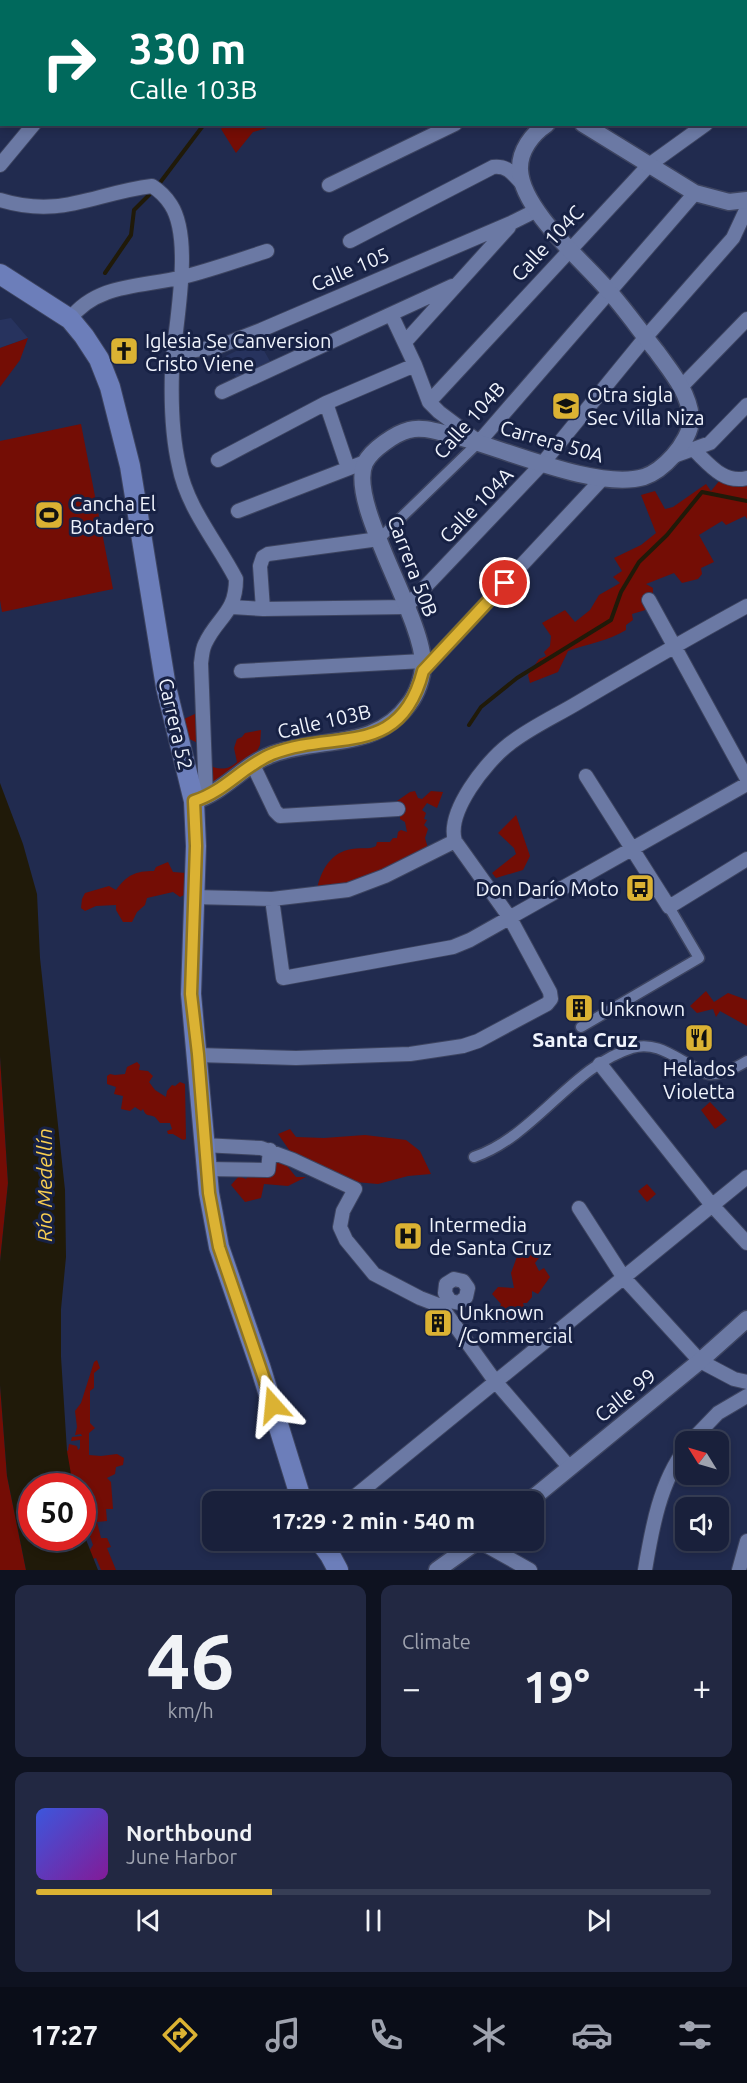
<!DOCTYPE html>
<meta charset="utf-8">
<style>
:root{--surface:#19203b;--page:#222842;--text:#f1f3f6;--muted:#9fa3af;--line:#373e55;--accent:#dbb233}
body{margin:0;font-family:Ubuntu,sans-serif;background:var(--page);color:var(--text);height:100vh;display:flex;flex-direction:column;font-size:22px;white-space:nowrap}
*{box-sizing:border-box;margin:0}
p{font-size:20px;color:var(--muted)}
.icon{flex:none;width:33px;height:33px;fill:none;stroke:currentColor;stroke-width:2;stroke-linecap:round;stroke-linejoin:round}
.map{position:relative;height:1570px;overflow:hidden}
.drawer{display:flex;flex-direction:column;gap:15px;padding:15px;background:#0e1220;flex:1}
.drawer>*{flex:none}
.banner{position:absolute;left:0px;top:0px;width:747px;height:126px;box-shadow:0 3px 9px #0003,0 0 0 2px var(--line);background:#00695c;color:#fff;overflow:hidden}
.needle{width:39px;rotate:307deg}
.buttons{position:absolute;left:675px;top:1431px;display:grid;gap:12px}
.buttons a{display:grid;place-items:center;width:54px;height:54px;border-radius:12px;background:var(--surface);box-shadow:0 3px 9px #0003,0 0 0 2px var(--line);font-size:30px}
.speed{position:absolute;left:18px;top:1473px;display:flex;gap:12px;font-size:30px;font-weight:700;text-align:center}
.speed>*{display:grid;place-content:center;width:78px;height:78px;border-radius:50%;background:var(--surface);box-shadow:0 3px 9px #0003,0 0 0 2px var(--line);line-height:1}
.speed .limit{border:9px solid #d22;background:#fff;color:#111}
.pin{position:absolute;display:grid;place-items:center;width:51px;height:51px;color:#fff;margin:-26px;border:3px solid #fff;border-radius:50%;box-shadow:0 2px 6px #0007}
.me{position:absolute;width:66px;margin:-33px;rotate:342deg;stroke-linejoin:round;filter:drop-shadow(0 0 4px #0008)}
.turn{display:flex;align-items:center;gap:21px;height:126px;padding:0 30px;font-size:27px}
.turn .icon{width:78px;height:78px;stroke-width:2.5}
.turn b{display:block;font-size:42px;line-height:51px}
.big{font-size:45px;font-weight:700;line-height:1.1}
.drawer .widget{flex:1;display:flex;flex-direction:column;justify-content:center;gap:9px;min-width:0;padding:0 21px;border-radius:12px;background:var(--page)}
.drawer .dial{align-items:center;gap:0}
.dial b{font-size:78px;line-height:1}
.song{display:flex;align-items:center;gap:18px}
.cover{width:72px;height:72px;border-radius:9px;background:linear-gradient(135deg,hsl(230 70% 55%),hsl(290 70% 35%))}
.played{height:6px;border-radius:3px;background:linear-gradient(90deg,var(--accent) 35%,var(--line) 35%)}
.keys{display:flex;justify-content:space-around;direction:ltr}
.heat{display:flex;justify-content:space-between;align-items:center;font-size:33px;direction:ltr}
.drawer .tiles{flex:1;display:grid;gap:15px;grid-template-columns:1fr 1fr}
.widget:last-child{grid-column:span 2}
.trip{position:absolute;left:202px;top:1491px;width:342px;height:60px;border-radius:12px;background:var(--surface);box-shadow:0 3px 9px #0003,0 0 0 2px var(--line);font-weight:700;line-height:60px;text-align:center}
.menu{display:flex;height:96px;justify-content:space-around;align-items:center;background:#0a0d18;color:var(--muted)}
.menu .icon{width:42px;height:42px}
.menu .current{color:var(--accent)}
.menu b{font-size:27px;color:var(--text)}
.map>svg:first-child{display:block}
</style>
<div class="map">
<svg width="747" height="1570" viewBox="0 0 747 1570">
<rect width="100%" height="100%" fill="#212b4f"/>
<path fill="#27335e" d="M11,318l17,20 -28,10v-28z
M258,340l13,23 -34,17 -11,-24z"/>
<path fill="#740d05" d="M225,125v-1l53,1 -25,7 -17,21 -15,-24z
M28,338l-8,22 -20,27v-39z
M81,424l32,165 -111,23 -2,-12v-159z
M720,480l27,3v36l-2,-3 -19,9 -4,-4 -23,14 15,27 -13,6 1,6 -4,5 -16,4 -8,-10 -28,11 7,4 -1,20 -20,6 1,6 -7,5v5c-18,11 -39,14 -58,21l-10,21 -28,11 -2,-8 11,-16 7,-3 -2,-4 6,-6 1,-10 -9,-13 23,-13 10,12 15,-12 9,-15 21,-12 -7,-6 9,-6 -8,-13 27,-13 15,-12 -15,-38 14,-4 10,18 8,-2 33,-23 5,7z
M197,713l14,48 2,6c10,3 16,2 24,-5l-3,-14 3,-9 5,-2 3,-4 16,-3 -1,15 -6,12 -29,25 -26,4 -1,-43 -11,-5 -4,-13 1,-6z
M415,791l3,7 4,1 9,-8 12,1 -6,16 -10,-5 -5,7 4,3 -2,6 3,1 -3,5 4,4 -3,9 3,10 -44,31 -67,10c4,-19 14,-37 35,-40 8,-2 17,1 24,-3l1,-4h13l3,-4h4l1,-6 3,-2 6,2 -2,-10 -5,-3v-5l-6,-11 16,-11z
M516,815l14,41 -7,14 -27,8 -4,-5 24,-19 -2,-6 -16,-15z
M168,862l5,10 13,1v21l-6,3 -7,-5 -26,6 -2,7 -8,7 -5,10h-9l-7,-12v-5l-20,1 -11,5 -4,-3 1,-9 3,-6 24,-7 7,4c11,-15 19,-19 38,-19l2,-4z
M706,991l8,11 14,-9 19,7v26l-27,-15 -4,6 -3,-8 -16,4 -7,-7z
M0,1056l8,127 -8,79z
M137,1062l3,3 -1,5 9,1 5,5 -4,6 6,8 11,7 1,-6 5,-6 3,1 5,-4 5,2 1,55 -3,1 -10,-6h-5l-1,-3 5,-2 -2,-6h-10l-5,-6c-7,-3 -9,0 -12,-8l-2,2 -6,-4 -5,4 -9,-2 2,-13 -9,-2 2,-7 -9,-3v-8l3,-2 5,1 10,-1 2,-7z
M710,1102l17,18 -12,9 -14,-19z
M290,1129l6,8 28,1 41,-3 41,5 14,11 11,23 -23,2 -30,8 -23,-2 -54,-15 -23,-33z
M261,1148l19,9 16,20h10l-18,9 -24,-2 -3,14 -16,4 -14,-17 8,-9 7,3 8,-11 16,-1z
M647,1184l9,10 -9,8 -9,-11z
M537,1248l5,6 -7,9 4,8 5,-3 6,9 -12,17 -6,-3v6l-5,6h-4l4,15 -10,-6 -10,10 -9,-9 3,-9 -9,-10 6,-7 16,1 -3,-15 7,-19 10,4z
M97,1360l3,8 -6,5v15l-4,3v32l5,5 -6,5v22l12,1 16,-2 7,4 -1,7 -7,2 -1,7 -8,4 4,4 2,27h-7l1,12 -10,1 4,16h6l4,9 -4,1 9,22h-15l-5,-12 -6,2 -2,-7 5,-8 -6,-17 -4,1 -1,-43h-16l-5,-26 7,-10 1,-6 8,2 1,4 2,-2v-8l-9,1 1,-4 10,-1 -1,-2 -6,1 2,-8 -2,-16 6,-8 13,-41z
M0,1385l7,91 19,94h-26z"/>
<path fill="#201a09" d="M0,783l23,61 14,50 3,64 25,232 1,67 -5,52v48l6,94 6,35h-41v52h50l1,-6 15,38h-72l-19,-94 -7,-91v-123l8,-79 -8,-127z"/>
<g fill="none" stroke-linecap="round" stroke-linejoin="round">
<path stroke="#201a09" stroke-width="4" d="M404,2l1,-2
M105,273l26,-38 3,-25 22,-22 46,-61 4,-3
M469,725l12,-18 36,-29 94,-58 10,-28 18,-30 28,-27 35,-43 45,9"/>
<g stroke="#3d4460" stroke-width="13">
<path id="pedestrian" d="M379,539l100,-97
M581,1027l118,-69 -30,-51
M474,1157c61,-21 97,-90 158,-109 23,-7 41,8 60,18 5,3 11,7 16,8 13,2 29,-7 39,-13"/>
</g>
<g stroke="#3d4460" stroke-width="16">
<path id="minor" d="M58,0l1,2
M174,0v2
M576,2l2,-2
M679,2l3,-2
M746,97l1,-1
M0,101h2
M0,165l34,-41
M329,185l126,-61
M0,200c62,19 94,-7 152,-14 8,5 14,11 19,19 23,36 3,123 1,166 -1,31 0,65 7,95 8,42 38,76 57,113 0,35 -19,38 -31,65 -3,6 -3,13 -4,19l5,134
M350,241l143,-74c15,-2 21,8 30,18
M391,314l61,-28
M70,319c27,-36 73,-32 113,-42 28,-7 56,-17 84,-26
M405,342l104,-115
M174,353l43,-6 44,-17 252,-108 24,-12
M415,365l14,37 10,10 40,30 216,-249
M682,386l65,-67
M429,402l220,-237 57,-41
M326,403l22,65
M693,449c16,15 30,35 54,29
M674,456l36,-13 37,-38
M218,460l108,-57 89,-38 -24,-51 -169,78
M238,511l127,-49
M649,600l98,179
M232,607l31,2 143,-2 136,-143 103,-126 88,-100 14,-30
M263,609l-3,-43 3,-9 5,-3 111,-15
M241,671l182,-10
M423,671l180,-193
M253,765l22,46 5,5 118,-7
M586,776l83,131 78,-48
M193,897l79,2 76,-9 37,-14 70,-35
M272,899l11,79 170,-31 17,-7 277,-156
M198,1055l98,3 114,-4 53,-8 15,-5 69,-37 4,-5 -1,-7 -40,-74 -55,-77c-9,-29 31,-79 53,-96 21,-17 48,-29 71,-43 56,-33 111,-65 168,-96
M600,1064l111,140 36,39
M203,1145l58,3 32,12 62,29 -12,22 -3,16 6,13 28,34 46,24 21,8 54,75 75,87
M206,1169l62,1 2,-20
M579,1208l45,70 76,83 34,18 13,3
M441,1306l9,-5 9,2 7,-6 2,-9 -5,-7 -9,-2 -8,5 -1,9 5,8
M690,1442l28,-29 29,-17
M348,1502l399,-325
M478,1541l52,29
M645,1570c7,-42 15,-88 41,-122
M739,1570l8,-29"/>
</g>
<g stroke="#3d4460" stroke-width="19">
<path id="tertiary" d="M525,0v2
M746,3l1,-2
M746,61l1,4
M583,124l112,69 34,9 18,-2
M194,801c31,-9 50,-37 79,-47 49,-18 102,-3 136,-50 8,-10 14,-27 14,-40 0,-48 -76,-161 -58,-201 6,-13 31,-30 44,-33 13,-4 29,2 42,5 50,12 145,56 193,42 12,-4 21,-12 29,-21 9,-10 19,-26 18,-39 -3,-26 -19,-44 -34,-65 -17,-21 -32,-43 -50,-63 -25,-29 -85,-79 -87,-119 -1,-19 12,-36 27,-46
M528,1502l172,-141 47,-42
M437,1570l42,-30"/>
</g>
<g stroke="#3d4460" stroke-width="22">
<path id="secondary" d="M0,274l70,45 14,17 15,23 11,28 20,79 36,221 28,114 2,45 -5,148 18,199 10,54 41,119 42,136
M319,1540l11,15 8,15"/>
</g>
<use href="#pedestrian" stroke="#6b79a4" stroke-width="10"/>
<use href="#minor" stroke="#6b79a4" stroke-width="14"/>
<use href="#tertiary" stroke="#6b79a4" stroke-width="16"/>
<use href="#secondary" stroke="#6c7eba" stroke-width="20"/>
</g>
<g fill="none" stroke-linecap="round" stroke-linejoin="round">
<g stroke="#8e7421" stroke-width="15">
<path id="route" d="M273,1405l-54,-158 -10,-54 -11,-139 -7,-60 5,-148 -2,-45c30,-9 49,-35 78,-47 63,-25 128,6 151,-83l82,-88"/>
</g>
<use href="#route" stroke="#dbb233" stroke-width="10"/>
</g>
<defs>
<g id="church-square" transform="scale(1.5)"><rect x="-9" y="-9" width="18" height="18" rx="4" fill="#dbb233" stroke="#172144"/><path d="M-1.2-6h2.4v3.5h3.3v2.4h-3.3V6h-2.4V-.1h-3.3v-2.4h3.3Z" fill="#111"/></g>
<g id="school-square" transform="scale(1.5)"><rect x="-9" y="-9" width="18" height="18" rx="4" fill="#dbb233" stroke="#172144"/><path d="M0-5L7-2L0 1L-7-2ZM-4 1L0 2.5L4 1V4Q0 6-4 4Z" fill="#111"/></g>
<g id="stadium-square" transform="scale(1.5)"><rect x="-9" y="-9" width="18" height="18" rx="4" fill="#dbb233" stroke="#172144"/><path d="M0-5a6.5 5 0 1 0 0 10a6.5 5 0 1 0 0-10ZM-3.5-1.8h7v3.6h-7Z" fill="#111"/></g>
<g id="bus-square" transform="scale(1.5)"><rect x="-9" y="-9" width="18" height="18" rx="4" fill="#dbb233" stroke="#172144"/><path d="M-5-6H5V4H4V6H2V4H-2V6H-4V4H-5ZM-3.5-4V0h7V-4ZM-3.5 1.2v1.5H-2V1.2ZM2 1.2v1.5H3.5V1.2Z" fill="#111"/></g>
<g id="building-square" transform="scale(1.5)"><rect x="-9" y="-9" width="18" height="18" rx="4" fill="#dbb233" stroke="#172144"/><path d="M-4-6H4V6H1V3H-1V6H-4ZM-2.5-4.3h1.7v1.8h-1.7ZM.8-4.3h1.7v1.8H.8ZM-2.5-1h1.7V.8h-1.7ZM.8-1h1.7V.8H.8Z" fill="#111"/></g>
<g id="restaurant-square" transform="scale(1.5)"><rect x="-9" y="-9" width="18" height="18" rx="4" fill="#dbb233" stroke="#172144"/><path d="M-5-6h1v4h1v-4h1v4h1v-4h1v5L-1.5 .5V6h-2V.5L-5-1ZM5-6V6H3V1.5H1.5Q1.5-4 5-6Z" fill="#111"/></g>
<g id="hospital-square" transform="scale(1.5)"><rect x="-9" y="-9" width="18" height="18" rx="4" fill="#dbb233" stroke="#172144"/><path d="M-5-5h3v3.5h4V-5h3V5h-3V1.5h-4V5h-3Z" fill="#111"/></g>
</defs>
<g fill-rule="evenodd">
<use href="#church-square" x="124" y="351"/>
<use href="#school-square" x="566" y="406"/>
<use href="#stadium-square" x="49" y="515"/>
<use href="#bus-square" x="640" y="888"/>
<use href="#building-square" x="579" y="1008"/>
<use href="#restaurant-square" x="699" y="1038"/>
<use href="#hospital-square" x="408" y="1236"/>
<use href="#building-square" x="438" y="1323"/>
</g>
<g text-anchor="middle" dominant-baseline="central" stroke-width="6" stroke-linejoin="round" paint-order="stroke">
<g font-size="20" fill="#f0f4fd" stroke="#172144">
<text transform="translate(547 243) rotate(-47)">Calle 104C</text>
<text transform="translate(350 269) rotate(-23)">Calle 105</text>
<text transform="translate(469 420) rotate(-48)">Calle 104B</text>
<text transform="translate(552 441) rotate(16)">Carrera 50A</text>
<text transform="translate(476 505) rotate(-46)">Calle 104A</text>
<text transform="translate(413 566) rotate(69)">Carrera 50B</text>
<text transform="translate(324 721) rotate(-13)">Calle 103B</text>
<text transform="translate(176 724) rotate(77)">Carrera 52</text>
<text transform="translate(625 1395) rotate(-39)">Calle 99</text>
</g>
<g font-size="20" fill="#f0f4fd" stroke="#172144" text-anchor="start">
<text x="145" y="340">Iglesia Se Canversion<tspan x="145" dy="23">Cristo Viene</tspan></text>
<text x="587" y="394">Otra sigla<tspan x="587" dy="23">Sec Villa Niza</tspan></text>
<text x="70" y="503">Cancha El<tspan x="70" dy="23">Botadero</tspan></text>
<text x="619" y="888" text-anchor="end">Don Darío Moto</text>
<text x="600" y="1008">Unknown</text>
<text x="699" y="1068" text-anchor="middle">Helados<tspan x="699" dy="23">Violetta</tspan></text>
<text x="429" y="1224">Intermedia<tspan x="429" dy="23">de Santa Cruz</tspan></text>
<text x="459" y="1312">Unknown<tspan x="459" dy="23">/Commercial</tspan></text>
</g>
<g font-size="21" font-weight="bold" fill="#f0f4fd" stroke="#172144">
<text x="585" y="1039">Santa Cruz</text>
</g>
<g font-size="21" font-style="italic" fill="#f6cc51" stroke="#172144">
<text transform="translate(44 1185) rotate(-90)">Río Medellín</text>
</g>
</g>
</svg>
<div class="buttons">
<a><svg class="needle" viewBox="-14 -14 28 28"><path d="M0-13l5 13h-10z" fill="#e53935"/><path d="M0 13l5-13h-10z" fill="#9fa3af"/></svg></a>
<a><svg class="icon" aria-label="sound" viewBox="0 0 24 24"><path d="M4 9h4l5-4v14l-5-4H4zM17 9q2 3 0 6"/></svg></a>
</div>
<div class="speed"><div class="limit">50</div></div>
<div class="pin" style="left:505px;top:583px;background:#d93025"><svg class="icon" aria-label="arrive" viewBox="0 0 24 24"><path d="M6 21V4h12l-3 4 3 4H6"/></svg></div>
<svg class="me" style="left:273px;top:1405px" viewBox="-20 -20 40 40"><path d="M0-17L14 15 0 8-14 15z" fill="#dbb233" stroke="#fff" stroke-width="4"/></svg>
<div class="trip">17:29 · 2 min · 540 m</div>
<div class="banner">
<div class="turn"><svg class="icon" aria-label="right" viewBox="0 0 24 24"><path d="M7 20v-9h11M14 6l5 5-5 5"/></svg><div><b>330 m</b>Calle 103B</div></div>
</div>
</div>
<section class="drawer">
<div class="tiles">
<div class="widget dial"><b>46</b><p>km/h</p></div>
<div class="widget"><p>Climate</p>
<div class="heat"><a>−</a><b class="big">19°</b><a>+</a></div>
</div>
<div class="widget">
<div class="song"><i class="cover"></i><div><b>Northbound</b><p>June Harbor</p></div></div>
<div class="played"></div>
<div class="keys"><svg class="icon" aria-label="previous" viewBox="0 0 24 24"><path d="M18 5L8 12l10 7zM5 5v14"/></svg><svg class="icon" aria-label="pause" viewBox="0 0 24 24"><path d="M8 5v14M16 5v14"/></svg><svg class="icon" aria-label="next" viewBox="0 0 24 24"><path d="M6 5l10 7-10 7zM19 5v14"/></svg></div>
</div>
</div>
</section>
<nav class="menu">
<b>17:27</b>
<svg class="icon current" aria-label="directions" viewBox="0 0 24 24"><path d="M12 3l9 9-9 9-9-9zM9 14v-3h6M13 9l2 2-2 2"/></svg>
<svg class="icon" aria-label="music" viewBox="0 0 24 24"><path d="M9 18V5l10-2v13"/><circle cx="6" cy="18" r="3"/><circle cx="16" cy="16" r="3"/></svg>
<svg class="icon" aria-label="phone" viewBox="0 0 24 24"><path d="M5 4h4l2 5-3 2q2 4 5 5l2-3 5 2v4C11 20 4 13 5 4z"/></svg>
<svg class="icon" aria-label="climate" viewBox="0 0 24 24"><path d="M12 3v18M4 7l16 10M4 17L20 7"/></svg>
<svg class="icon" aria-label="car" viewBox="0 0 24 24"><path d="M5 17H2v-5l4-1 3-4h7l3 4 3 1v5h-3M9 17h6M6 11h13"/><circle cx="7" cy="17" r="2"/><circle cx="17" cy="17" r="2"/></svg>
<svg class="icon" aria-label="filters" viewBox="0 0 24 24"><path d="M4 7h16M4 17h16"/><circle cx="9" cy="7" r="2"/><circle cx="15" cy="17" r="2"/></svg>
</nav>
